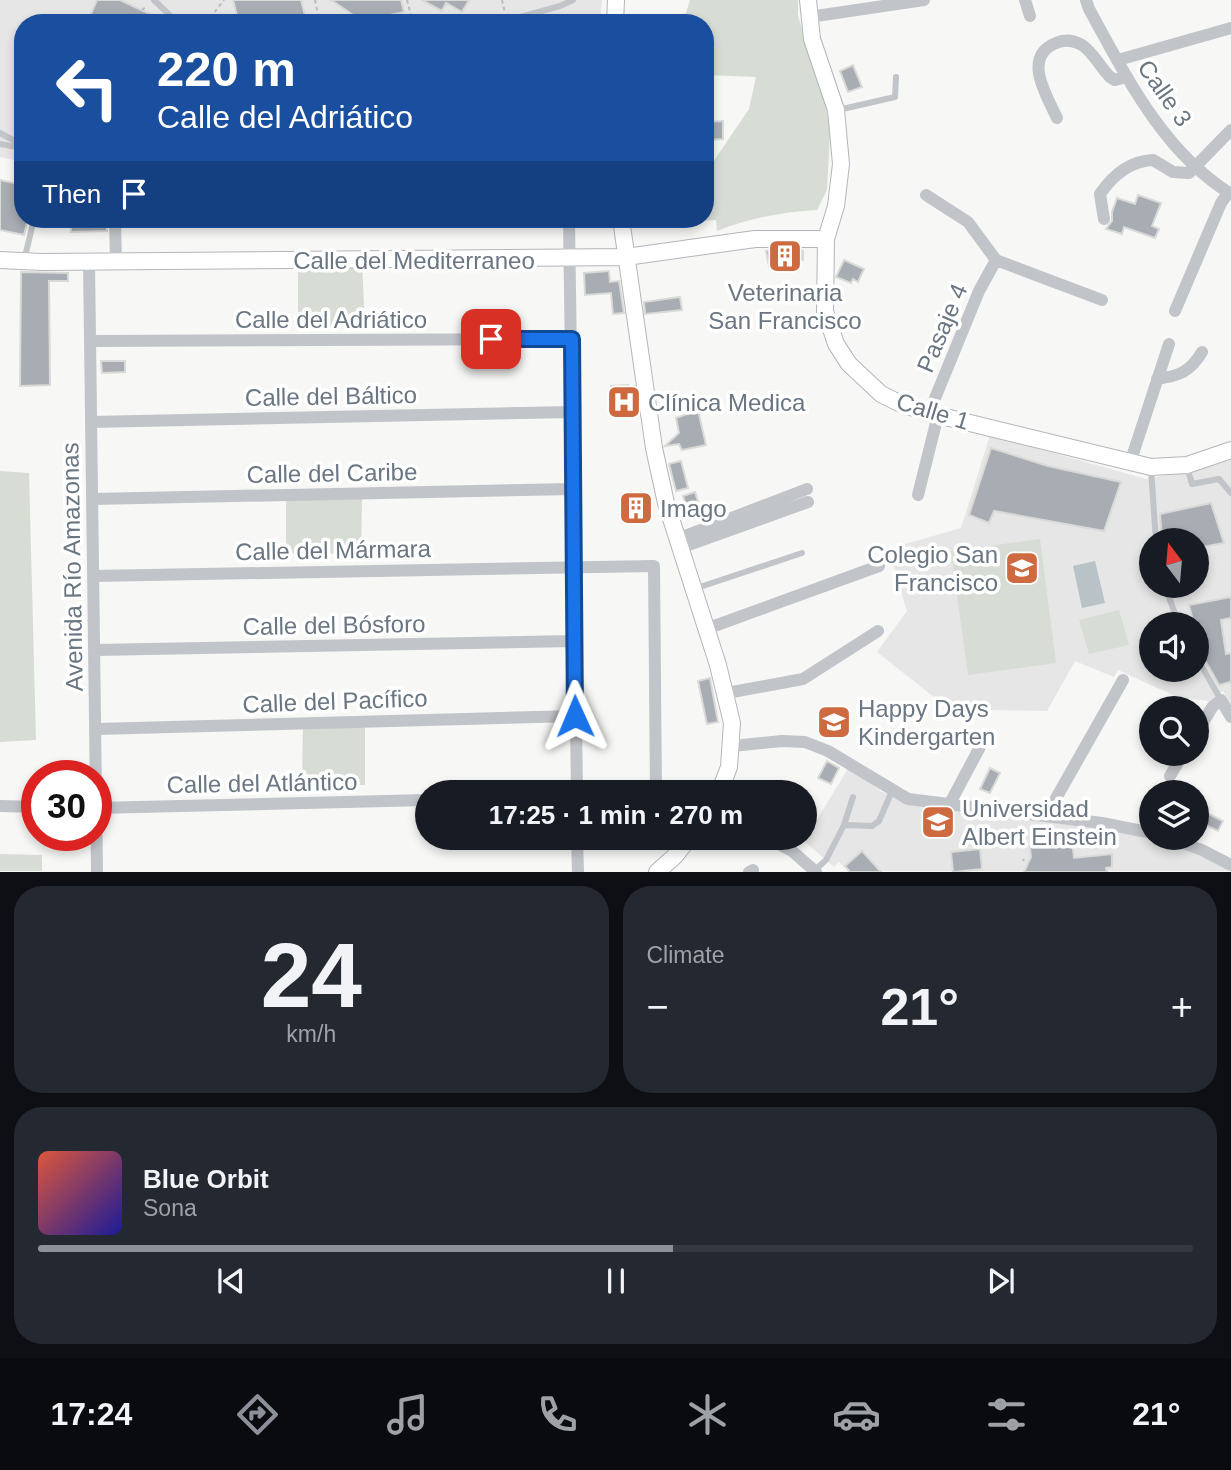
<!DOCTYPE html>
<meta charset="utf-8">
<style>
:root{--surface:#171b24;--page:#242831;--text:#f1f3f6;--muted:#9ea1a6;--line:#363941;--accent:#8c9099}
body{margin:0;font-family:Arial,sans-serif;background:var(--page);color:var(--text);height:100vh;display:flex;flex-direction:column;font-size:26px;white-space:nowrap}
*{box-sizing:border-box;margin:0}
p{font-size:23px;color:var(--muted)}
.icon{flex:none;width:38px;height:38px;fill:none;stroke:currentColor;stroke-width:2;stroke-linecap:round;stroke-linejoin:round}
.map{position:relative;height:872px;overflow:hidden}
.panel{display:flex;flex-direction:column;gap:14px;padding:14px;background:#0d0f14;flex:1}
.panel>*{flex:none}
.hud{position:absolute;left:14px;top:14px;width:700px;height:214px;border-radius:28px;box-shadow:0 4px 10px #0003;background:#1a4fa0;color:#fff;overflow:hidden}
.needle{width:46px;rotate:344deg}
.controls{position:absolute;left:1139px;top:528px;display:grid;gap:14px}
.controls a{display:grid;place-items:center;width:70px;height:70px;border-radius:50%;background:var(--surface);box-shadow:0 4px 10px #0003;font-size:35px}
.speed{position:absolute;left:21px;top:760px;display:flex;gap:14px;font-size:35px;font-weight:700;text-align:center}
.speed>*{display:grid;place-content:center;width:91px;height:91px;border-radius:50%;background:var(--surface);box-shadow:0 4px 10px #0003;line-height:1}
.speed .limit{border:10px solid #d22;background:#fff;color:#111}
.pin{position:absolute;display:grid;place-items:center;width:60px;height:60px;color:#fff;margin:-30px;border-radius:14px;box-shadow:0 4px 10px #0006}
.me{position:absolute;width:77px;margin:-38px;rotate:359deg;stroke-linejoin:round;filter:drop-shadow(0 0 5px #0008)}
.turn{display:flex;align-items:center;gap:24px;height:147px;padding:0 28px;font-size:32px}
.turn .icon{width:91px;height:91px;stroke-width:2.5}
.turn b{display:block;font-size:49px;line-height:60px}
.then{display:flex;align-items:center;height:66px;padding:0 28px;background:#0003;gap:14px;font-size:26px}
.big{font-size:52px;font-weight:700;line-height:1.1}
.panel .widget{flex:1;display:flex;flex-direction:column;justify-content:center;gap:10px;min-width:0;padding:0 24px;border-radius:28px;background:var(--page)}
.panel .dial{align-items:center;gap:0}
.dial b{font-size:91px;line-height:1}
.song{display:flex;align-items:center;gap:21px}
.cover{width:84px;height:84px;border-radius:10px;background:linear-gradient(135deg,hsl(10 70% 55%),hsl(240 70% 35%))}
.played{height:7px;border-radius:4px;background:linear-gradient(90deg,var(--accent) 55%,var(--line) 55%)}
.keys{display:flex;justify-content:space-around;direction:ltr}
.heat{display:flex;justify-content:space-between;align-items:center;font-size:38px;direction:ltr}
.panel .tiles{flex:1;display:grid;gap:14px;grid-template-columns:1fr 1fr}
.widget:last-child{grid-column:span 2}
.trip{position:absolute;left:415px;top:780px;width:402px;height:70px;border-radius:35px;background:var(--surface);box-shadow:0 4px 10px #0003;font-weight:700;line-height:70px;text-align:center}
.tabs{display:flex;height:112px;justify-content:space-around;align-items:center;background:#090b0e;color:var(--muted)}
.tabs .icon{width:49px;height:49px}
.tabs .active{color:var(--accent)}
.tabs b{font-size:32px;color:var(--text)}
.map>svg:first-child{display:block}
</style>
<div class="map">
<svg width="1231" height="872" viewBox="0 0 1231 872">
<rect width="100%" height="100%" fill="#f7f7f5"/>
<path fill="#e5e6e5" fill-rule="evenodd" d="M0,0h602l-2,23h-577v139l-23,-5z
M990,435l156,44 55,-11 30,-10v247l-8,-14 -14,10 -32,-4 -59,-27 -4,7 -39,-16 -28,50 -98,-2 -72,-57 30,-41 -19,-62 73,-21zM1152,541h45v45h-45zM1152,625h45v45h-45z
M849,767l33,25 23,10 221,29 60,15 45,22v3h-383l-9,-9 -5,5 -30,-26z"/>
<path fill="#d7dcd5" d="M690,0h108v16l28,91 4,27 -3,56 -10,20c-35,2 -67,8 -100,21l-1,-11 -16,1 -1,-2h6v-51h4l40,-59 7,-32 -51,-2v-52h-22z
M362,262l3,65 -67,-1v-62z
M0,471l29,2 7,267 -36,2z
M362,497l-1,57 -75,-1v-55z
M1040,539l16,124 -88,12 -17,-124z
M1119,610l10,35 -40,9 -10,-34z
M365,721v64l-63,-1 1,-62z
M0,854l42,1v16h-42z"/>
<path fill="#b9c2c7" d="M1095,561l10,42 -23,5 -9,-42z"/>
<path fill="#a7adb3" stroke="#d9d9d7" stroke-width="2" d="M97,0h23l49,23h-82z
M233,0h68l6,23h-68z
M331,0h70l3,12 -42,9z
M422,0h47l-7,12 -16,-9 -4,8z
M853,65l9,22 -14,5 -8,-21z
M723,121v18l-18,1v-18z
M0,180l23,5v34h5l-4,16 -24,-5z
M1138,195l23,8 -9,23 7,3 -4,9 -31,-11 -2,7 -16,-5 6,-8v-9l5,-14 18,6z
M71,219h35l1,12 -36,1z
M777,249h23l3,2v9l-34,6 -3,-15z
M844,260l20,9 -6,13 -5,-3 -2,4 -15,-6z
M609,271l1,11 9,-1 5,32 -11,1 -2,-21 -26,2 -1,-22z
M21,272l47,1v8h-19l1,104 -30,1z
M680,297l2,13 -37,4 -1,-12z
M101,361h24v11l-23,1z
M628,385l1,22 -17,1 -1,-22z
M698,410l8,35 -24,5 -3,-6 -14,2 14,-13 -3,-15z
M991,448l57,18 73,16 -17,49 -110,-20 -5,12 -20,-8z
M681,461l7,27 -12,3 -7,-27z
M695,492l6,19 -12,4 -6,-19z
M624,496h12v7l12,1v9h-24z
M1211,503l13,40 -27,5v-7h-35l-2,-27z
M1231,597v21l-10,2 5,34 5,-1v29l-12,3 -22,-39v-21h-3l-5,-20z
M710,678l8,44 -11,2 -9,-43z
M827,761l12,7 -8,16 -13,-6z
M990,768l10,5 -10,20 -10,-4z
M1197,808l26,13 -5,10 -21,-10z
M1072,840l2,18 38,-4v13l-6,1 1,4h-83l7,-15 -1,-10 20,-2v-4z
M980,849l2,20 -29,3 -2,-20z
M862,851l19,21h-31l-5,-6z"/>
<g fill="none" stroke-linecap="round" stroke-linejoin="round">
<g stroke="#b2b6ba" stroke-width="18">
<path id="secondary" d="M808,0l4,39 24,71 5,54 -5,42 -10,33 -1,72 11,33 13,20 32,30 18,9 30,10 222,54 36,-2 44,-15
M615,23l1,-23
M621,219l33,229 12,55 52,162 14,58 -3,44 -10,26
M0,260l42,2 584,-5 129,-18h71
M657,872l18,-16 14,-18"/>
</g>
<path stroke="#b9bcbe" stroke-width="2" stroke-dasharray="3.5 3.5" stroke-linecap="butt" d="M315,0l5,23
M407,0l6,23
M502,0l3,13
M142,10l5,-4
M206,23l18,-23
M1023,859l1,2"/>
<path stroke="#c1c4c8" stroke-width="6" d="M154,0l24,23
M498,23l62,-17 13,-6
M838,110l57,-13 1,-20
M0,133l15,8 4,6
M0,144l22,4
M24,261l10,-42
M1187,467l5,17 27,-5 12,14
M1151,469l5,72
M1165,586l14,39
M694,589l108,-36
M1197,658l24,42
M844,825l9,-28
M815,870l11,-10 18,-35 28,1 7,-5 13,-30"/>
<path stroke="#c1c4c8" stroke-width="12" d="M1025,0l5,16
M1086,0l3,9c37,67 74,143 142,185
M809,17l115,-17
M1118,60l113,-32
M1057,118c-11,-24 -35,-61 -1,-75 9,-4 17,-3 26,2 11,7 18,22 28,32l5,3 12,-3
M926,195l42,27 28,38 106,40
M115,219l1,42
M569,219l8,574
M1104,219l-4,-25c13,-19 30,-33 53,-34l20,12 16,1 42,-43
M89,262l8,610
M1175,311l46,-108 7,-10
M90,341l482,-2
M1157,379c22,-3 33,-7 45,-27
M929,413l50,-122 17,-31
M91,422l481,-10
M1130,463l39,-119
M918,495l20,-80
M92,499l481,-10
M677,539l130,-50
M680,548l128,-46
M93,576l561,-10 2,227
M706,629l173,-63
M95,650l479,-9
M727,693l76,-14 75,-48
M96,729l479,-13
M1197,732l16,-26 8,-6 10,17
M732,746l50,-5 23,1 23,9 80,48 194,24 50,10
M1170,776l13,-22
M949,805l31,-58
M0,806l37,1
M96,808l331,-8
M1046,816l77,-136
M577,838l1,34
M767,838l25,13 24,21
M1170,838l32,12 29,15
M749,872l4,-2"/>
<use href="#secondary" stroke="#fff" stroke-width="16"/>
</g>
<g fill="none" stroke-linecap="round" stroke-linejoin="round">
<g stroke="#114b97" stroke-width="18">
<path id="route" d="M491,339h81l3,377"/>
</g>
<use href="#route" stroke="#1a73e8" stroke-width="12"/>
</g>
<defs>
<g id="building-square" transform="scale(1.75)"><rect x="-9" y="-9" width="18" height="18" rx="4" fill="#ce6a3f" stroke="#fff"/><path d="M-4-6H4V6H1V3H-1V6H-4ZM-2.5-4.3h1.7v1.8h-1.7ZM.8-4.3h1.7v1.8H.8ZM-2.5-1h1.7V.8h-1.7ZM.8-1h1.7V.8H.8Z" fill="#fff"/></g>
<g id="hospital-square" transform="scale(1.75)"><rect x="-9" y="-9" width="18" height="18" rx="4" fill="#ce6a3f" stroke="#fff"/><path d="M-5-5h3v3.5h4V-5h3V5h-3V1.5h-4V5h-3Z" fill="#fff"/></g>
<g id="school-square" transform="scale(1.75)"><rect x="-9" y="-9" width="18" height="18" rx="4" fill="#ce6a3f" stroke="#fff"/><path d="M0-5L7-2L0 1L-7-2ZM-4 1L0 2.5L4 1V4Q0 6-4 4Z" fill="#fff"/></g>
<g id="university-square" transform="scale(1.75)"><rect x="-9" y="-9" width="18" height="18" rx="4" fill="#ce6a3f" stroke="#fff"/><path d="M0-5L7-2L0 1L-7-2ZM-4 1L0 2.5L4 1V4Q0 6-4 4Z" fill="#fff"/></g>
</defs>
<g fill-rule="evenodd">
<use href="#building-square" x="785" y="256"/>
<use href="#hospital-square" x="624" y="402"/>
<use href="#building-square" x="636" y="508"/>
<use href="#school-square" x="1022" y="568"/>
<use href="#school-square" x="834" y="722"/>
<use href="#university-square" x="938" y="822"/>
</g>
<g text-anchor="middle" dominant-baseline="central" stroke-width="7" stroke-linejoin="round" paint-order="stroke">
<g font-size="24" fill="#6a7682" stroke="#fff">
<text transform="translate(1165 93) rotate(55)">Calle 3</text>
<text x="414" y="260">Calle del Mediterraneo</text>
<text x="331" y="319">Calle del Adriático</text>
<text transform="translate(942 328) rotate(-67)">Pasaje 4</text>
<text transform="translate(331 396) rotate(-1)">Calle del Báltico</text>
<text transform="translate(933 411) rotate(17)">Calle 1</text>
<text transform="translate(332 473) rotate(-1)">Calle del Caribe</text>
<text transform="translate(333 550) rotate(-1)">Calle del Mármara</text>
<text transform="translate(72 567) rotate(-91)">Avenida Río Amazonas</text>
<text transform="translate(334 625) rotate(-1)">Calle del Bósforo</text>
<text transform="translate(335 701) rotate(-2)">Calle del Pacífico</text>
<text transform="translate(262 783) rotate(-1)">Calle del Atlántico</text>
</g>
<g font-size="24" fill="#6a7682" stroke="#fff" text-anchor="start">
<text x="785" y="292" text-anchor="middle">Veterinaria<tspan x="785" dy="28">San Francisco</tspan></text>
<text x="648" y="402">Clínica Medica</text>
<text x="660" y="508">Imago</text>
<text x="998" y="554" text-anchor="end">Colegio San<tspan x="998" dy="28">Francisco</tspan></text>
<text x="858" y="708">Happy Days<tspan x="858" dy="28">Kindergarten</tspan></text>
<text x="962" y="808">Universidad<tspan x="962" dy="28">Albert Einstein</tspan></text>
</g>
</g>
</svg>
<div class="controls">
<a><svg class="needle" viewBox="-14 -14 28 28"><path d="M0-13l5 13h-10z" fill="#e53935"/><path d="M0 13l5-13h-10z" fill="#9ea1a6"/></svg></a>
<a><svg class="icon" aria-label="sound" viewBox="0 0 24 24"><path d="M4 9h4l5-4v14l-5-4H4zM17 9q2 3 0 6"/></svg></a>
<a><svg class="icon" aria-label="search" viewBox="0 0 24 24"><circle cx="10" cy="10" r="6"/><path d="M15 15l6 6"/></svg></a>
<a><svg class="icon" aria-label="layers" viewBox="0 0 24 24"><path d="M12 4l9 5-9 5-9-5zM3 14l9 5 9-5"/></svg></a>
</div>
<div class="speed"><div class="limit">30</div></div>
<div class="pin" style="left:491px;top:339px;background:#d93025"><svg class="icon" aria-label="arrive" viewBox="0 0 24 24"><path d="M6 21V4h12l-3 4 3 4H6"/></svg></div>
<svg class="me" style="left:575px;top:716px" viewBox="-20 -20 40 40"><path d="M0-17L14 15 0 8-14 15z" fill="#1a73e8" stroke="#fff" stroke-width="4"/></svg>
<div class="trip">17:25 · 1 min · 270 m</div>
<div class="hud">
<div class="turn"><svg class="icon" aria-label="left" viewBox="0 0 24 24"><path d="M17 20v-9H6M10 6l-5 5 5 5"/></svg><div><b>220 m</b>Calle del Adriático</div></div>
<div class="then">Then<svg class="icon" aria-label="arrive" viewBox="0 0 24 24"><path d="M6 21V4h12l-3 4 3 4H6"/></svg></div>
</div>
</div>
<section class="panel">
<div class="tiles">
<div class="widget dial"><b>24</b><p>km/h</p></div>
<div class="widget"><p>Climate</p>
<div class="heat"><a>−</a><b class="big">21°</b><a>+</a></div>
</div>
<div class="widget">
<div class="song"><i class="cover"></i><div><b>Blue Orbit</b><p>Sona</p></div></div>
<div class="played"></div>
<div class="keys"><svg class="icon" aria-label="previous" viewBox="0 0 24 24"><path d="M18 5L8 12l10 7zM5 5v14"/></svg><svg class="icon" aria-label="pause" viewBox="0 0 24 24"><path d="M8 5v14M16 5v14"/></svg><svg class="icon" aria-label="next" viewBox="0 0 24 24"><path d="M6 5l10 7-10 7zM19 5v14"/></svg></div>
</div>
</div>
</section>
<nav class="tabs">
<b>17:24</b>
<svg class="icon active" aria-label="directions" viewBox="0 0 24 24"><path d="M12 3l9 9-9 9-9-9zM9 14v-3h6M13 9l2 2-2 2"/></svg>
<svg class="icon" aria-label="music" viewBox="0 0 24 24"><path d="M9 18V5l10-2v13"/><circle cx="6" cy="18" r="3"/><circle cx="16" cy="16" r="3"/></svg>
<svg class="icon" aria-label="phone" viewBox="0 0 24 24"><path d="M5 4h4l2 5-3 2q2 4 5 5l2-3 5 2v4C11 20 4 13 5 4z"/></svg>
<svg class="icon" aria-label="climate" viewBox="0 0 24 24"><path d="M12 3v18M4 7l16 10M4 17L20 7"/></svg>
<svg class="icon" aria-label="car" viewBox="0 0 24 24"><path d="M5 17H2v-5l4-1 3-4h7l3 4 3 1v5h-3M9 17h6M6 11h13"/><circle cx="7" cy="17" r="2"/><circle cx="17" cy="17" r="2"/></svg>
<svg class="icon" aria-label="filters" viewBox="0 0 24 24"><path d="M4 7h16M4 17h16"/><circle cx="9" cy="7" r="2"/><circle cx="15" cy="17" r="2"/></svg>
<b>21°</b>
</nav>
